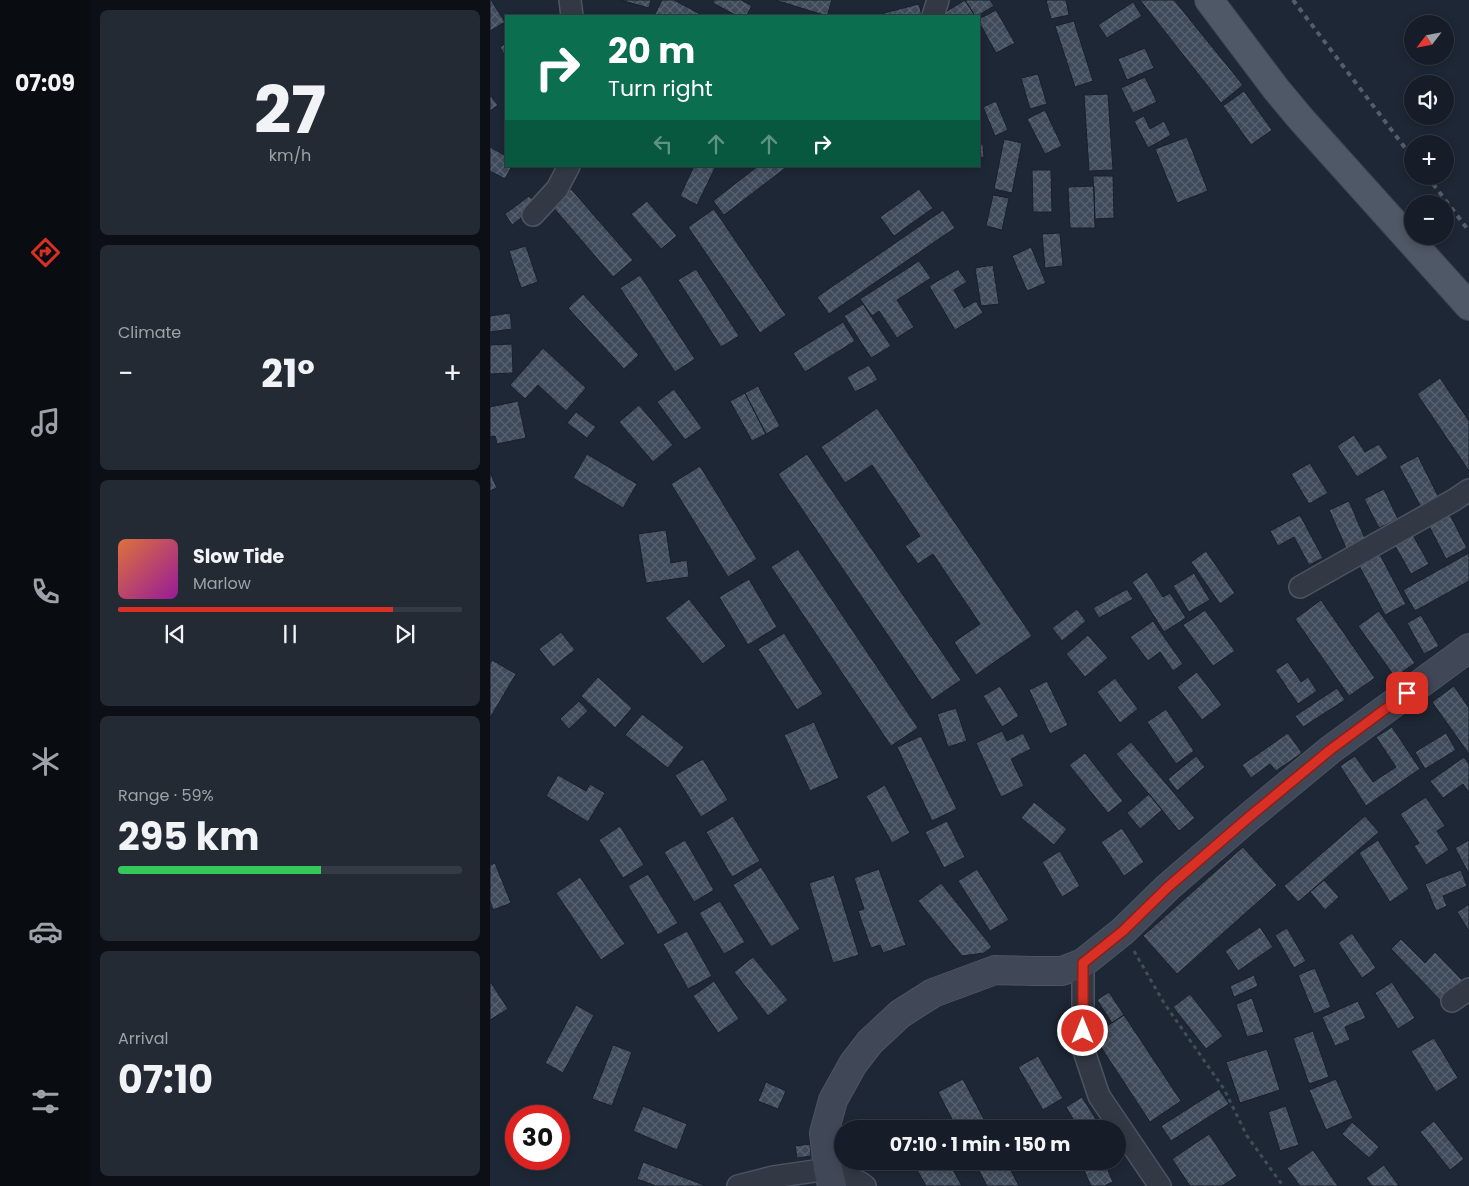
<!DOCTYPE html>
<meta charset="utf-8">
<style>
:root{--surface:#161d28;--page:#232a34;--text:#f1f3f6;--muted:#9ea2a8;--line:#353b45;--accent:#d93025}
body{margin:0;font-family:Poppins,sans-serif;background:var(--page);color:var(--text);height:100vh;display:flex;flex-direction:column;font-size:19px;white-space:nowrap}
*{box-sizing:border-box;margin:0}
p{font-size:16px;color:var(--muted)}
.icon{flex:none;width:28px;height:28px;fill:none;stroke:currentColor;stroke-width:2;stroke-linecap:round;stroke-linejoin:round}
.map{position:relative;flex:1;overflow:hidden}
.drawer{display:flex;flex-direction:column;gap:10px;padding:10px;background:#0c1016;width:400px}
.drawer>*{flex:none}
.guide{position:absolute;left:15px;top:15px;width:475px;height:152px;border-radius:0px;box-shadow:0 2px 8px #0003,0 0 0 1px var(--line);background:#0b6e4f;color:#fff;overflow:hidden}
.needle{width:32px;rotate:238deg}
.tools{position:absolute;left:914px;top:15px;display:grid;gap:10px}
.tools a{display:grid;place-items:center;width:50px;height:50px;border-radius:50%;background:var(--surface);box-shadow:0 2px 8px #0003,0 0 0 1px var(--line);font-size:25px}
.speed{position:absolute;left:15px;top:1105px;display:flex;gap:10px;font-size:25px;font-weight:700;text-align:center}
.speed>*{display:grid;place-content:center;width:65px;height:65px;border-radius:50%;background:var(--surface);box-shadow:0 2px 8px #0003,0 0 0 1px var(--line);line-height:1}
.speed .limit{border:8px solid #d22;background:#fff;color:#111}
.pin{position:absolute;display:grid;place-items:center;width:42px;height:42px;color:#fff;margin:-21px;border-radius:10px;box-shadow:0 2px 8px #0006}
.me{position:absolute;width:55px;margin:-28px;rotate:0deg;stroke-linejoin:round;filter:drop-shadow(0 0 4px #0008)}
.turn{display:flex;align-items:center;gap:18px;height:105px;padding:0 20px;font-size:22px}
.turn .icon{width:65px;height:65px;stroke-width:2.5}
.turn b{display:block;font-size:35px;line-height:42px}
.lanes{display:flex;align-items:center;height:48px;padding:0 20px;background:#0003;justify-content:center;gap:25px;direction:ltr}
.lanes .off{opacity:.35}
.big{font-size:38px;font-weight:700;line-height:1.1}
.drawer .tile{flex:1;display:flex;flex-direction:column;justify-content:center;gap:8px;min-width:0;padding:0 18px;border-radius:8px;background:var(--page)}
.drawer .dial{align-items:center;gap:0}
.dial b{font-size:65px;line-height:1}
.song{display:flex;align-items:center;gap:15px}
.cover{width:60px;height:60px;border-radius:8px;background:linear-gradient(135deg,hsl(20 70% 55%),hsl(300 70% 35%))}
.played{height:5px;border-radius:2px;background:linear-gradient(90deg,var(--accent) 80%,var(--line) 80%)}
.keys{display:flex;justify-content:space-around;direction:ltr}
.heat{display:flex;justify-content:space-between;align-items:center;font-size:28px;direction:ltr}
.charge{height:8px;border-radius:4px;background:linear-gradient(90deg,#34c759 59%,var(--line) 0)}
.trip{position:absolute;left:344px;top:1120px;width:292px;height:50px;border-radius:25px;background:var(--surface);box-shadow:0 2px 8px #0003,0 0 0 1px var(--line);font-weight:700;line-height:50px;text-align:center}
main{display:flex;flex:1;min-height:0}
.tab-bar{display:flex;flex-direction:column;width:90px;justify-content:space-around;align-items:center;background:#090c10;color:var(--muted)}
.tab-bar .icon{width:35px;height:35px}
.tab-bar .current{color:var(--accent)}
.tab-bar b{font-size:22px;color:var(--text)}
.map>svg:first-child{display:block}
</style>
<main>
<nav class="tab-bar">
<b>07:09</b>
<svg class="icon current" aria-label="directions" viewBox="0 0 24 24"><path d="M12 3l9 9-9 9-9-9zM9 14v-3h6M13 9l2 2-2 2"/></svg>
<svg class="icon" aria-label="music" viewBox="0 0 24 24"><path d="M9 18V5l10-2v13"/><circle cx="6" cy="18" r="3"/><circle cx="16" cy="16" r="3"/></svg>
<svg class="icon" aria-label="phone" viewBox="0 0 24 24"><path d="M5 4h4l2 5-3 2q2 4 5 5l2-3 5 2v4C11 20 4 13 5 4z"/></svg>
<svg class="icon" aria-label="climate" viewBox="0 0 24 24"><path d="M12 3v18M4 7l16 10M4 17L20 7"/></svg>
<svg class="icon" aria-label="car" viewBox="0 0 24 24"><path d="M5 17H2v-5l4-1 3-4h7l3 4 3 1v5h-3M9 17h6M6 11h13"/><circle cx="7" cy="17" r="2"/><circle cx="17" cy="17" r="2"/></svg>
<svg class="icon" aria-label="filters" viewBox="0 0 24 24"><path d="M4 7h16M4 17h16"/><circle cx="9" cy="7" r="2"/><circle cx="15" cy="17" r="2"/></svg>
</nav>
<section class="drawer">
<div class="tile dial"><b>27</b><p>km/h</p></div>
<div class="tile"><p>Climate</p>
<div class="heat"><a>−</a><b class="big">21°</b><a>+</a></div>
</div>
<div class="tile">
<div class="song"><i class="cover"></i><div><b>Slow Tide</b><p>Marlow</p></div></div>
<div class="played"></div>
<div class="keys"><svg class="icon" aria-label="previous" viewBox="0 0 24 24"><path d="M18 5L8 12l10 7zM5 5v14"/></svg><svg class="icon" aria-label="pause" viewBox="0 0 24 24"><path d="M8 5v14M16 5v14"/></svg><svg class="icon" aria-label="next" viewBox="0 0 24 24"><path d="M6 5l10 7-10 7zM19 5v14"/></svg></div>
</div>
<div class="tile"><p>Range · 59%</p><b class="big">295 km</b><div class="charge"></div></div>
<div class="tile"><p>Arrival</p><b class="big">07:10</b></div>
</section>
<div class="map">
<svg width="979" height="1186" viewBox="0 0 979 1186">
<defs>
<pattern id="building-cross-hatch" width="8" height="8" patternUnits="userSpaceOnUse" patternTransform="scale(1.25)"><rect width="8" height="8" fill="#3f4a5a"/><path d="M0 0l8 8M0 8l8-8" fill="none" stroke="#586270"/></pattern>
</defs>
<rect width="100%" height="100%" fill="#1e2735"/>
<path fill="url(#building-cross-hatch)" stroke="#19202c" d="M0,0h1l14,22 -15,9z
M130,0h31l-2,8z
M172,0h12l26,14 -1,2h-45z
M224,0h27l11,6 -6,10h-9l-24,-13z
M285,0h57l-5,16z
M475,0h25l4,6 -17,10h-2z
M475,0l10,16h-29l-2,-3z
M556,0h20l3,15 -18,4z
M650,0h34l69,85 -22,18z
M643,2l9,14 -35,22 -9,-13z
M429,4l3,12h-37l-1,-3z
M506,10l19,33 -19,10 -17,-31v-3z
M584,21l19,60 -18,6 -20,-61z
M16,43v15l-6,-11z
M655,48l9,20 -27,12 -9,-21z
M548,74l9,30 -17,5 -9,-31z
M655,77l12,25 -24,11 -12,-25z
M754,91l28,39 -21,15 -28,-39z
M618,94l5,76 -24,1 -5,-76z
M0,95l8,10 -8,6z
M506,101l12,29 -13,6 -12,-29z
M555,110l17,36 -17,8 -18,-35z
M654,116l6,13 14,-8 7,14 -23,13 -14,-27z
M697,137l21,54 -31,12 -22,-54z
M514,139l18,4 -10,50 -18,-4z
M489,144h4l1,13 -5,1z
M0,147l16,9v10h6l-7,13 -15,-8z
M204,166h22l-19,39 -17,-9z
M268,166h30l-64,49 -11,-14z
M542,170h19l1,42h-19z
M603,176h20l1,42 -19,1z
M604,186l1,42h-25l-2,-41z
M81,189l62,71 -20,17 -61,-71z
M429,189l14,19 -39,28 -14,-19z
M503,195l16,3 -7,32 -16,-4z
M39,196l8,10 -25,19 -7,-11z
M157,201l30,35 -16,13 -30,-35z
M224,209l72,106 -26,18 -72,-106z
M453,210l12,18 -126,86 -12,-17z
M570,233l3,33 -18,2 -3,-34z
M36,246l12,36 -17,6 -12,-37z
M541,247l15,36 -19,8 -15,-35z
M429,261l12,17 -34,22 17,27 -17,11 -18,-27 -7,5 -12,-17z
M503,265l6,39 -18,2 -6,-38z
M206,269l43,67 -18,11 -43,-67z
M468,269l9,13 -13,8 10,18 12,-7 7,12 -28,17 -26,-44z
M150,275l55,84 -20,13 -55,-84z
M93,294l56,61 -15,14 -56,-61z
M373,304l28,42 -20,12 -27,-42z
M20,313l2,16 -22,3v-16z
M353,322l12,19 -50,31 -12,-19z
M22,344l1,29 -23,1v-29z
M53,348l43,40 -20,23 -28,-26 -13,14 -15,-14z
M379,365l9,15 -23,12 -8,-15z
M950,378l29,43v50l-52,-77z
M268,386l22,40 -14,8 -21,-41z
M184,389l28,39 -17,12 -28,-38z
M255,393l21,41 -14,7 -22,-40z
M28,401l8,37 -29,6 -2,-8 -5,1v-30z
M149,405l34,40 -20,17 -34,-40z
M387,408l155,228 -56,39 -22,-33 26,-18 -47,-70 -15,10 -13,-18 15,-10 -48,-71 -27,18 -24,-36z
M86,412l20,15 -9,11 -20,-15z
M864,435l11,17 14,-8 9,14 -31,19 -20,-31z
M97,454l50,30 -14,24 -50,-30z
M317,454l154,226 -29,20 -154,-226z
M928,456l22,44 -18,9 -23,-43z
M820,463l18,30 -19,11 -18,-30z
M210,466l57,93 -29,18 -57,-93z
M0,472l7,16 -7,3z
M894,489l14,30 -19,9 -15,-29z
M859,501l17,40 -19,9 -18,-40z
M810,515l23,43 -14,7 -15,-28 -16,9 -8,-15z
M960,515l17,33 -21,11 -17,-33z
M176,530l5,33 16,-3 2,17 -43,6 -8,-49z
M923,535l16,29 -18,10 -16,-28z
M308,549l120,179 -27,18 -120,-179z
M887,549l29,55 -21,11 -29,-55z
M716,551l29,42 -15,11 -29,-42z
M979,553v28l-54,30 -12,-21z
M657,572l16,25 7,-4 16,25 -22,14 -32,-50z
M704,573l16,27 -21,12 -16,-26z
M259,579l28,48 -29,18 -29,-48z
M637,589l6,10 -34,19 -6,-10z
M199,599l37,47 -23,18 -38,-46z
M831,600l54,78 -26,18 -54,-77z
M587,609l9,12 -24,20 -10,-13z
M715,610l30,41 -22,15 -30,-41z
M889,611l36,52 -20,14 -37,-51z
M931,615l18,31 -15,8 -17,-31z
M663,621l30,43 -10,7 -13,-19 -12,9 -18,-24z
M71,632l14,18 -22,17 -14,-18z
M294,633l39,61 -26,16 -39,-61z
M598,635l20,23 -23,19 -19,-23z
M2,660l24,14 -26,44v-54z
M798,662l13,20 7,-5 9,14 -19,13 -23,-34z
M707,672l25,33 -20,15 -25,-33z
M108,677l34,31 -17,20 -34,-32z
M625,678l23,31 -18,14 -23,-31z
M557,681l21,44 -18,9 -21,-44z
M510,686l19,30 -17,11 -19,-31z
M964,686l15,22v46l-37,-52z
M847,688l8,12 -42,27 -8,-11z
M89,701l9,10 -19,18 -9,-10z
M466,708l11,33 -19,6 -11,-33z
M676,709l28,42 -18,13 -29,-42z
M152,714l42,33 -16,21 -43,-33z
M324,722l25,56 -29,13 -26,-56z
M902,727l28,42 -54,37 -26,-40 15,-10 18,26 23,-15 -20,-30z
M512,731l5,10 16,-8 8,16 -20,10 13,27 -23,11 -25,-54z
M798,733l14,20 -26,18 -6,-7 -19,14 -9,-13z
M956,733l10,17 -31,19 -10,-17z
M431,736l36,73 -25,12 -35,-74z
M641,742l64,76 -16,13 -63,-77z
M595,753l38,48 -15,12 -39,-48z
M706,756l9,11 -28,24 -9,-12z
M974,757l5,7v29l-6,-9 -20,14 -13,-17z
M213,759l25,41 -27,17 -26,-42z
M68,775l28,16 4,-7 15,9 -17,29 -42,-26z
M395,785l25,48 -18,10 -26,-47z
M659,794l13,16 -22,19 -13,-16z
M936,797l19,29 -8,5 12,19 -23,15 -12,-19 5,-3 -19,-29z
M544,802l33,27 -13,16 -33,-27z
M243,816l27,45 -28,16 -26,-45z
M875,816l14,16 -81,70 -14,-16z
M457,821l18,36 -21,11 -19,-36z
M130,826l24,39 -21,13 -24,-38z
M632,828l22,34 -20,14 -23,-34z
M195,840l29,50 -20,12 -30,-50z
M888,840l31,49 -19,13 -31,-49z
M979,840v34l-14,-26z
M753,847l34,38 -100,89 -34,-38z
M570,851l20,35 -18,11 -20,-35z
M5,863l16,40 -18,7 -3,-9v-36z
M271,867l39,62 -29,18 -38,-62z
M389,869l27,76 -23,8 -3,-8 -9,3 -13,-37 6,-2 -10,-31z
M487,869l32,51 -19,11 -32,-50z
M971,870l6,16 -24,10 4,10 -11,5 -11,-27z
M158,874l30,49 -20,12 -30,-49z
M344,875l25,80 -26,8 -24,-80z
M90,877l45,67 -24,16 -45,-67z
M834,880l15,17 -14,13 -15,-18z
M451,883l51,64 -8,6 -22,3 -44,-55z
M230,901l25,41 -21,12 -25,-41z
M979,904v27l-12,-19z
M770,927l13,20 -35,24 -13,-20z
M797,928l19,33 -12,7 -19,-33z
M197,931l25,45 -24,13 -25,-45z
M862,933l24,35 -14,10 -24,-35z
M911,939l24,24 10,-11 30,31 -21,21 -53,-55z
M263,957l35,43 -20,16 -34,-44z
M825,968l16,39 -17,7 -16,-39z
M764,975l4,11 -24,11 -4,-11z
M0,981l18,28 -18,11z
M224,981l25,38 -21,14 -25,-37z
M902,982l23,36 -17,11 -23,-36z
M619,992l15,23 -12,8 -15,-23z
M700,994l33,42 -17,13 -33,-42z
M762,998l12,34 -17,5 -11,-33z
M868,1001l8,17 -21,9 5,13 -15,6 -13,-29z
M86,1005l18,10 -31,58 -18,-10z
M634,1015l57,86 -31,21 -57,-87z
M823,1031l16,46 -20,7 -16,-46z
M944,1038l24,40 -22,14 -25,-41z
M123,1045l19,7 -20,54 -20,-7z
M777,1049l13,41 -40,13 -14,-41z
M548,1056l25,42 -20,12 -25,-43z
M473,1079l26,50h-32l-19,-37z
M846,1079l17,39 -27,12 -17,-40z
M276,1082l20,9 -8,18 -20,-8z
M729,1089l10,15 -58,37 -10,-15z
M592,1097l20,32h-23l-13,-22z
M153,1106l44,18 -10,26 -44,-19z
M796,1106l13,39 -19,6 -12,-39z
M433,1118l6,11h-25z
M944,1121l30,38 -14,11 -30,-38z
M862,1122l27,25 -10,11 -27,-24z
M719,1134l28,42 -15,10h-32l-18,-27z
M320,1144l1,12 -14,2 -2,-12z
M823,1150l25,36h-38l-13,-18z
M422,1161h36l14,25h-36z
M484,1161h32l13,25h-32z
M590,1161h24l9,21 -9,4h-13z
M153,1162l61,23v1h-48l-19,-7z
M894,1165l15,21h-27l-6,-8z"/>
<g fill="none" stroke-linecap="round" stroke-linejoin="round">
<g stroke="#4c5461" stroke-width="24">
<path id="street" d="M80,0l2,16
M443,16l5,-16
M43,215l24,-26 12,-23
M810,587l154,-87 15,-10
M593,963v85l16,48 61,90
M962,1001l17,-12
M248,1186l35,-9 55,-8 33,14 4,3"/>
</g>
<g stroke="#4c5461" stroke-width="30">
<path id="secondary" d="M342,1186l-4,-17 -4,-36 9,-33 20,-36 17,-22 30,-28 33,-21 62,-23 37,1h30l21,-8 40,-32 45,-44 81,-70 81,-67 139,-102"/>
</g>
<g stroke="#3b424f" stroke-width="30">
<path id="primary" d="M719,0l67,89 25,30 168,187"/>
</g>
<path stroke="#3e5053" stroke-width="3" stroke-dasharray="4 4" stroke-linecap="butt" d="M644,951l30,52 60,86 23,47 36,50"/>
<use href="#street" stroke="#323945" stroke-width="21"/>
<use href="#secondary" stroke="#404858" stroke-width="28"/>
<use href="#primary" stroke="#4f5866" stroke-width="28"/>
<path stroke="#535d6d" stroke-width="4" stroke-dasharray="5 5" stroke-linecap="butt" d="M803,0l119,157
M937,176l42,55"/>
</g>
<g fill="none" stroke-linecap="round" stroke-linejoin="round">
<g stroke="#8d1f18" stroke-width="12">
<path id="route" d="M593,1031v-68l40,-32 45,-44 81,-70 81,-67 77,-57"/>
</g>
<use href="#route" stroke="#d93025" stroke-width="9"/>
</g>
</svg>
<div class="tools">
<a><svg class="needle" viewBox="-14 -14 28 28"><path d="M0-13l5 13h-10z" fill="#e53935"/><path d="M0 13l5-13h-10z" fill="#9ea2a8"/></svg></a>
<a><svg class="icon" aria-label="sound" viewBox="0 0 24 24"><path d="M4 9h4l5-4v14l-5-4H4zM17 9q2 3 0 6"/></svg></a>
<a>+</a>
<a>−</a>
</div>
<div class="speed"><div class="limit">30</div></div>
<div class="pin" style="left:917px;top:693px;background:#d93025"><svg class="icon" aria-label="arrive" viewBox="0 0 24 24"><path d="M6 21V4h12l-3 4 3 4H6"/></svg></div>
<svg class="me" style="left:593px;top:1031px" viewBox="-20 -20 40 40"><circle r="17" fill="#d93025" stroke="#fff" stroke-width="3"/><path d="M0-11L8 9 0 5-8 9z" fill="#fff"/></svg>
<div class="trip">07:10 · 1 min · 150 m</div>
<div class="guide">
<div class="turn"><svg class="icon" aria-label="right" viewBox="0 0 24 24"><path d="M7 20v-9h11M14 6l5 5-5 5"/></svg><div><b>20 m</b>Turn right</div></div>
<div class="lanes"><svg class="icon off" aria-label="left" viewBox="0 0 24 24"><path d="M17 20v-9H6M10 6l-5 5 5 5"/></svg><svg class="icon off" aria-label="ahead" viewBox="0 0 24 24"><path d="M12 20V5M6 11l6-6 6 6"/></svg><svg class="icon off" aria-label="ahead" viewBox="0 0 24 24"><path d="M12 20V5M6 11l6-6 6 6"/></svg><svg class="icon" aria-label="right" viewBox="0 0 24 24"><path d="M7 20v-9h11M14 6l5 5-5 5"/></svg></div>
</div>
</div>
</main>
